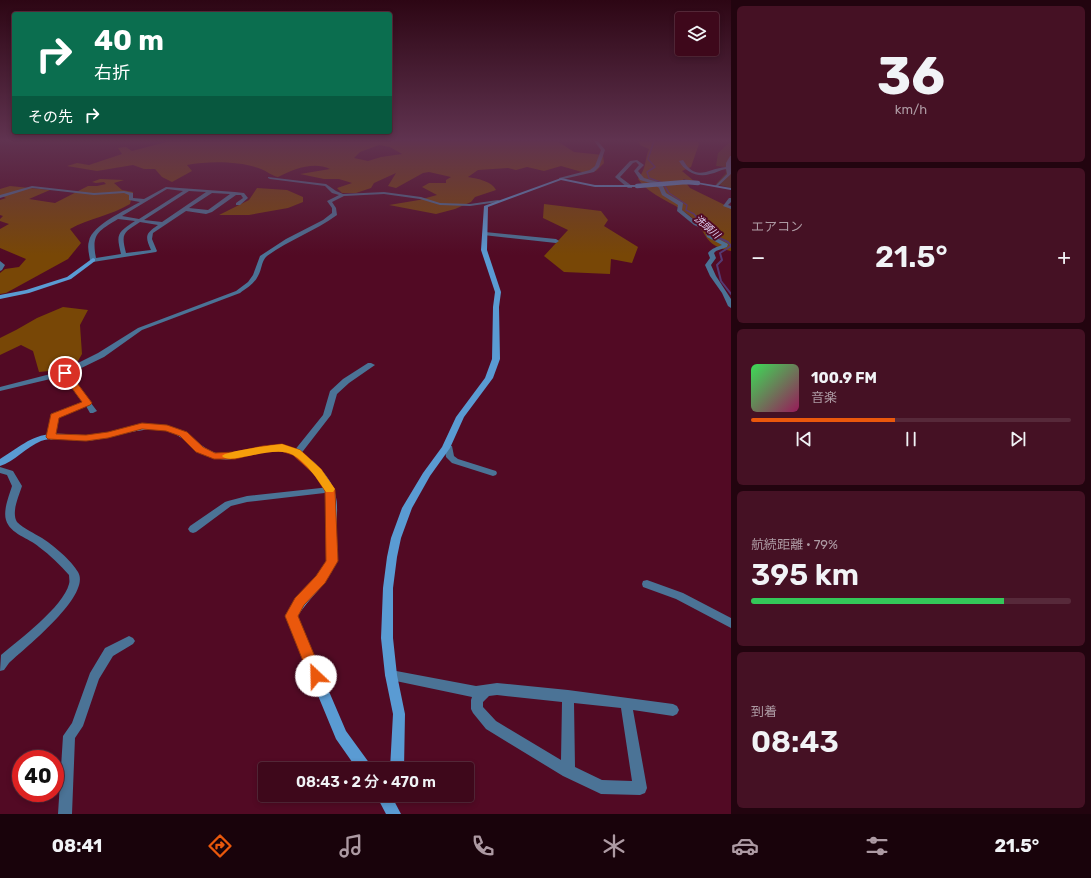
<!DOCTYPE html>
<html lang="ja">
<meta charset="utf-8">
<style>
:root{--surface:#3e081b;--page:#451124;--text:#f1f3f6;--muted:#ad9aa3;--line:#57293a;--accent:#ea580c}
body{margin:0;font-family:Rubik,"Noto Sans JP",sans-serif;background:var(--page);color:var(--text);height:100vh;display:flex;flex-direction:column;font-size:15px;white-space:nowrap}
*{box-sizing:border-box;margin:0}
p{font-size:13px;color:var(--muted)}
.icon{flex:none;width:22px;height:22px;fill:none;stroke:currentColor;stroke-width:2;stroke-linecap:round;stroke-linejoin:round}
.map{position:relative;flex:1;overflow:hidden}
.panel{display:flex;flex-direction:column;gap:6px;padding:6px;background:#22040f;width:360px}
.panel>*{flex:none}
.guide{position:absolute;left:12px;top:12px;width:380px;height:122px;border-radius:4px;box-shadow:0 2px 6px #0003,0 0 0 1px var(--line);background:#0b6e4f;color:#fff;overflow:hidden}
.buttons{position:absolute;left:675px;top:12px;display:grid;gap:8px}
.buttons a{display:grid;place-items:center;width:44px;height:44px;border-radius:4px;background:var(--surface);box-shadow:0 2px 6px #0003,0 0 0 1px var(--line);font-size:20px}
.speed{position:absolute;left:12px;top:750px;display:flex;gap:8px;font-size:20px;font-weight:700;text-align:center}
.speed>*{display:grid;place-content:center;width:52px;height:52px;border-radius:50%;background:var(--surface);box-shadow:0 2px 6px #0003,0 0 0 1px var(--line);line-height:1}
.speed .limit{border:6px solid #d22;background:#fff;color:#111}
.pin{position:absolute;display:grid;place-items:center;width:34px;height:34px;color:#fff;margin:-17px;border:2px solid #fff;border-radius:50%;box-shadow:0 1px 4px #0007}
.me{position:absolute;width:44px;margin:-22px;rotate:336deg;stroke-linejoin:round;filter:drop-shadow(0 0 3px #0008)}
.turn{display:flex;align-items:center;gap:14px;height:84px;padding:0 16px;font-size:18px}
.turn .icon{width:52px;height:52px;stroke-width:2.5}
.turn b{display:block;font-size:28px;line-height:34px}
.then{display:flex;align-items:center;height:38px;padding:0 16px;background:#0003;gap:8px;font-size:15px}
.big{font-size:30px;font-weight:600;line-height:1.1}
.panel .widget{flex:1;display:flex;flex-direction:column;justify-content:center;gap:6px;min-width:0;padding:0 14px;border-radius:6px;background:var(--page)}
.panel .dial{align-items:center;gap:0}
.dial b{font-size:52px;line-height:1}
.song{display:flex;align-items:center;gap:12px}
.cover{width:48px;height:48px;border-radius:6px;background:linear-gradient(135deg,hsl(130 70% 55%),hsl(330 70% 35%))}
.played{height:4px;border-radius:2px;background:linear-gradient(90deg,var(--accent) 45%,var(--line) 45%)}
.keys{display:flex;justify-content:space-around;direction:ltr}
.heat{display:flex;justify-content:space-between;align-items:center;font-size:22px;direction:ltr}
.charge{height:6px;border-radius:3px;background:linear-gradient(90deg,#34c759 79%,var(--line) 0)}
.trip{position:absolute;left:258px;top:762px;width:216px;height:40px;border-radius:4px;background:var(--surface);box-shadow:0 2px 6px #0003,0 0 0 1px var(--line);font-weight:600;line-height:40px;text-align:center}
.menu{display:flex;height:64px;justify-content:space-around;align-items:center;background:#19030b;color:var(--muted)}
.menu .icon{width:28px;height:28px}
.menu .on{color:var(--accent)}
.menu b{font-size:18px;color:var(--text)}
main{display:flex;flex:1;min-height:0}
.map>svg:first-child{display:block}
</style>
<main>
<div class="map">
<svg width="731" height="814" viewBox="0 0 731 814">
<rect width="100%" height="100%" fill="#520a24"/>
<path fill="#593914" d="M729,143h2v45l-15,-4 10,-11 -1,-6 -9,-1 2,-13z"/>
<path fill="#784706" fill-rule="evenodd" d="M170,141h387l17,11 29,3 1,8 -8,8 -14,1 -21,-6 -17,5 -17,-4 -11,3 -8,-2 -30,2 -10,7c10,2 24,4 28,13l-21,7 -4,5 -16,7 -19,5 -47,-9 30,-5 18,-5 -15,-8 7,-4h17v-3l5,-3 -22,-5 -6,1 -27,15 -8,-2 8,-13 -22,10 -3,5 -15,5h-14l-5,-5 15,-5 -13,-4h-15l-24,-5 30,-5c-16,-8 -37,0 -52,8 -6,-1 -11,-6 -17,-8 -21,-8 -52,-8 -74,-4l5,6 -20,11 -10,-5 -7,-8h-11l-11,-4 -36,6 -30,-5 10,-3 12,2 33,-11 -4,-6 8,-1 6,4zM379,145l11,2 12,7 -21,3 -13,4 -14,-3 6,-6z
M638,141h60l1,3 -8,23 -9,4 12,10 -11,-2 7,9 41,20v43c-31,-7 -21,-18 -41,-35 -16,-14 -39,-19 -52,-37 9,-12 6,-17 11,-30l-9,-4z
M100,179l24,1 -10,3 8,7 11,2 -3,12c-20,12 -41,14 -60,25l11,14 -13,16 -62,34 -6,1v-21l5,-4 14,-2 7,-8 -26,-11v-19l9,-5 -9,-3v-2l3,-3 -3,-1v-15l6,-2 -6,-3v-6l10,-3 40,4 -21,9 26,4 33,-17h9l9,-2 -2,-2 -8,1 -4,-1z
M257,188l30,2 16,7v5l-15,6 -39,7h-30l30,-15z
M544,204l57,7 7,9 -4,6 34,21 -6,16 -21,-4 -1,15 -46,-2 -20,-16 24,-26 -25,-12z
M63,307l25,3 -8,15 2,29 -4,7 -19,9 -20,2 -6,-21 -12,-6 -21,10v-17l16,-8 21,-12z"/>
<g fill="none" stroke-linecap="round" stroke-linejoin="round">
<path stroke="#553972" stroke-width="1.5" d="M654,141l-6,18 7,8 -8,5 2,6 14,5 6,10 18,12 -1,5 8,4 2,3"/>
<path stroke="#553972" stroke-width="2" d="M696,216l3,5 10,6 8,10 11,5 3,4
M731,246l-11,7 2,7 -5,5 4,16 10,13"/>
<path fill="#4b7396" fill-rule="evenodd" d="M594,141h4l7,9 -6,17 -5,5 -35,8v-2l31,-8 5,-4 6,-16z
M730,156h1v18l-14,13 -2,-1 12,-12 -1,-5c-6,1 -10,4 -16,5 -12,4 -25,-2 -31,-13l4,-1c13,23 26,8 43,7v-4z
M637,160l7,5 -6,6 6,7 14,4 5,4 3,7 17,10 -1,7 16,13 11,5 2,7 17,9 -1,3 -11,4 -2,2 2,5 -5,7 5,11 15,23v9l-3,-2 -6,-13 -12,-17 -5,-11 5,-7 -2,-5c4,-5 9,-6 14,-8l-15,-8 -2,-7 -11,-5 -17,-14 1,-6 -16,-10 -3,-7 -5,-4 -14,-4 -6,-9 5,-6 -3,-3 -3,1 -13,14 12,9v2h-4l-13,-11 15,-16z
M268,177l58,7 10,7 7,3 41,-2 37,5 19,6 30,1 28,-4 2,1 -2,1 -28,4 -30,-1 -20,-6 -36,-5 -40,2 -12,6 4,6 1,7c-22,16 -48,25 -70,41 -6,5 -5,14 -9,20 -4,8 -11,12 -18,17l-98,37 -38,27 -35,17 28,37 -4,2h-3l-4,-7 -28,11 -4,22 -3,1 -4,-3 4,-23 31,-12 -19,-26 -63,15v-4l62,-16 36,-18 40,-25 98,-37 12,-9 5,-7 7,-19 26,-17 37,-19 9,-7v-5l-5,-7 12,-6 -7,-2 -7,-7 -55,-7 -2,-1z
M32,186l62,7 30,-2 9,2v5l11,1 22,-12 69,5 9,1 4,5 -8,7h-4v-2l7,-5 -2,-3h-5l-24,17 -6,2 -20,-3 -33,22 -1,6 5,12 -1,1 -63,10 -3,-2c-1,-6 -3,-13 -1,-19 3,-16 37,-31 51,-39l-11,-2v-5l-5,-2 -30,2 -62,-7 -32,10v-3zM167,189l16,2 -44,28 -17,-3zM189,191l17,1 -44,30 -18,-2zM212,193l18,1 -22,16 -19,-2zM118,219l17,2c-18,12 -19,13 -14,33l-25,4c-5,-25 3,-27 22,-39zM140,222l18,3c-13,9 -13,11 -7,25l-25,3c-5,-20 -3,-20 14,-31z
M729,198h2v4l-3,3 3,1v3l-8,-3z
M485,232l71,7 3,2 -3,2 -73,-8 -1,-1z
M0,261l5,4 -3,5 -2,1z
M368,363h3l4,2 -26,18 -12,11 -6,21 -31,40h-6l-1,-2 1,-2 29,-36 7,-24 13,-12z
M446,445l6,1 2,10 4,3 38,12 1,2 -1,2 -3,1 -41,-13 -6,-6 -1,-7 -3,-2z
M0,467l13,4 9,15c-3,10 -11,26 -5,36 7,7 17,11 25,16 11,7 30,23 36,34 14,23 -53,76 -69,91l-5,7 -4,1 1,-16c18,-15 62,-48 68,-71 1,-3 0,-6 0,-9 -9,-10 -19,-20 -30,-28 -10,-9 -29,-13 -33,-27 -3,-10 3,-24 6,-34l-5,-11 -7,-2z
M330,487l3,1 2,2 -2,2 -86,10 -16,4 -35,26 -3,1 -3,-1 -2,-3 2,-3 35,-24 3,-1 19,-5z
M647,580l36,13 48,25v10l-55,-29 -33,-12 -1,-3 1,-3z
M129,636l4,2 2,3 -2,3 -20,12 -14,23 -16,47 -8,12 -3,76h-14l5,-78 9,-13 18,-50 15,-25z
M391,670l85,16 21,-3 71,7 105,14 4,2 2,4 -2,4 -4,2 -40,-6 14,78 -2,5 -5,2 -39,-1 -38,-18 -77,-47 -13,-16 -2,-4v-9l1,-3 -81,-17 -4,-1 -2,-4 2,-4zM497,695l65,7 -1,58 -65,-39 -13,-14v-5l6,-6zM574,703l47,5 11,73 -30,-1 -27,-13z"/>
<path fill="#5a9bd3" fill-rule="evenodd" d="M561,178l34,7h42l2,1 -2,1h-42l-34,-7 -73,27 -1,43 14,42 -2,15 1,52 -7,19 -29,39 -14,31 -20,28 -18,32 -11,30 -4,19 -4,31v50l4,37 8,39 -1,55h-14l3,-55 -8,-39 -4,-37 2,-50 4,-31 4,-19 11,-30 21,-35 19,-26 14,-30 29,-39 7,-19 1,-52 2,-15 -14,-42 3,-44z
M696,182l35,6v2l-33,-6h-2z
M93,258l2,1v2l-24,18 -42,14 -29,6v-4l26,-5 41,-13z
M146,424c13,0 25,1 36,7 13,7 23,21 39,23 22,2 43,-13 66,-8 18,4 44,29 48,47 4,14 1,29 1,42 0,9 4,19 0,28 -8,20 -27,35 -39,54l49,114 24,33 2,5h-15l-21,-30 -51,-123c10,-20 31,-33 41,-53 3,-8 0,-18 0,-27 0,-35 7,-44 -21,-72 -5,-5 -12,-11 -20,-13 -22,-5 -43,11 -65,8 -25,-4 -35,-25 -56,-29 -27,-4 -53,10 -80,11 -14,0 -29,-5 -43,0 -15,6 -27,21 -41,25v-7c17,-10 31,-24 52,-25 14,-1 29,2 43,1 17,-2 34,-8 51,-11z
M376,795h15l10,19h-15z"/>
<path stroke="#5a9bd3" stroke-width="4.5" d="M637,186l49,-4 12,1"/>
</g>
<linearGradient id="sky" x2="0" y2="1"><stop stop-color="#2d0614"/><stop offset="0.55" stop-color="#603350"/><stop offset="1" stop-color="#603350" stop-opacity="0"/></linearGradient>
<rect width="731" height="255" fill="url(#sky)"/>
<path fill="#ea580c" stroke="#983908" d="M65,370l3,1 24,32 -2,2 -31,13 -3,16 30,1 22,-3 34,-9 25,2 20,7 16,15 12,6 20,-1 28,-6 19,-2 18,6 21,19 14,21 3,71 -13,22 -21,22 -6,11 25,60 -2,5 -5,2 -5,-2 -26,-65 10,-18 21,-22 10,-15 -1,-70 -11,-17 -21,-19 -12,-4 -18,1 -28,7h-21l-18,-7 -16,-16 -14,-5 -24,-2 -34,9 -22,3 -38,-2 -2,-2 5,-23 31,-12 -21,-29z"/>
<path fill="#f59e0b" d="M282,444l18,6 21,19 14,20 -2,3h-7c-8,-12 -20,-30 -33,-37 -19,-11 -63,11 -71,1 4,-5 50,-11 60,-12z"/>
<g text-anchor="middle" dominant-baseline="central" stroke-width="4" stroke-linejoin="round" paint-order="stroke">
<g font-size="10" font-style="italic" fill="#e2d2f6" stroke="#520a24">
<text transform="translate(707 227) rotate(41)">洗頭川</text>
</g>
</g>
</svg>
<div class="buttons">
<a><svg class="icon" aria-label="layers" viewBox="0 0 24 24"><path d="M12 4l9 5-9 5-9-5zM3 14l9 5 9-5"/></svg></a>
</div>
<div class="speed"><div class="limit">40</div></div>
<div class="pin" style="left:65px;top:373px;background:#d93025"><svg class="icon" aria-label="arrive" viewBox="0 0 24 24"><path d="M6 21V4h12l-3 4 3 4H6"/></svg></div>
<svg class="me" style="left:316px;top:676px" viewBox="-20 -20 40 40"><circle r="19" fill="#fff"/><path d="M0-13L10 11 0 6-10 11z" fill="#ea580c"/></svg>
<div class="trip">08:43 · 2 分 · 470 m</div>
<div class="guide">
<div class="turn"><svg class="icon" aria-label="right" viewBox="0 0 24 24"><path d="M7 20v-9h11M14 6l5 5-5 5"/></svg><div><b>40 m</b>右折</div></div>
<div class="then">その先<svg class="icon" aria-label="right" viewBox="0 0 24 24"><path d="M7 20v-9h11M14 6l5 5-5 5"/></svg></div>
</div>
</div>
<section class="panel">
<div class="widget dial"><b>36</b><p>km/h</p></div>
<div class="widget"><p>エアコン</p>
<div class="heat"><a>−</a><b class="big">21.5°</b><a>+</a></div>
</div>
<div class="widget">
<div class="song"><i class="cover"></i><div><b>100.9 FM</b><p>音楽</p></div></div>
<div class="played"></div>
<div class="keys"><svg class="icon" aria-label="previous" viewBox="0 0 24 24"><path d="M18 5L8 12l10 7zM5 5v14"/></svg><svg class="icon" aria-label="pause" viewBox="0 0 24 24"><path d="M8 5v14M16 5v14"/></svg><svg class="icon" aria-label="next" viewBox="0 0 24 24"><path d="M6 5l10 7-10 7zM19 5v14"/></svg></div>
</div>
<div class="widget"><p>航続距離 · 79%</p><b class="big">395 km</b><div class="charge"></div></div>
<div class="widget"><p>到着</p><b class="big">08:43</b></div>
</section>
</main>
<nav class="menu">
<b>08:41</b>
<svg class="icon on" aria-label="directions" viewBox="0 0 24 24"><path d="M12 3l9 9-9 9-9-9zM9 14v-3h6M13 9l2 2-2 2"/></svg>
<svg class="icon" aria-label="music" viewBox="0 0 24 24"><path d="M9 18V5l10-2v13"/><circle cx="6" cy="18" r="3"/><circle cx="16" cy="16" r="3"/></svg>
<svg class="icon" aria-label="phone" viewBox="0 0 24 24"><path d="M5 4h4l2 5-3 2q2 4 5 5l2-3 5 2v4C11 20 4 13 5 4z"/></svg>
<svg class="icon" aria-label="climate" viewBox="0 0 24 24"><path d="M12 3v18M4 7l16 10M4 17L20 7"/></svg>
<svg class="icon" aria-label="car" viewBox="0 0 24 24"><path d="M5 17H2v-5l4-1 3-4h7l3 4 3 1v5h-3M9 17h6M6 11h13"/><circle cx="7" cy="17" r="2"/><circle cx="17" cy="17" r="2"/></svg>
<svg class="icon" aria-label="filters" viewBox="0 0 24 24"><path d="M4 7h16M4 17h16"/><circle cx="9" cy="7" r="2"/><circle cx="15" cy="17" r="2"/></svg>
<b>21.5°</b>
</nav>
